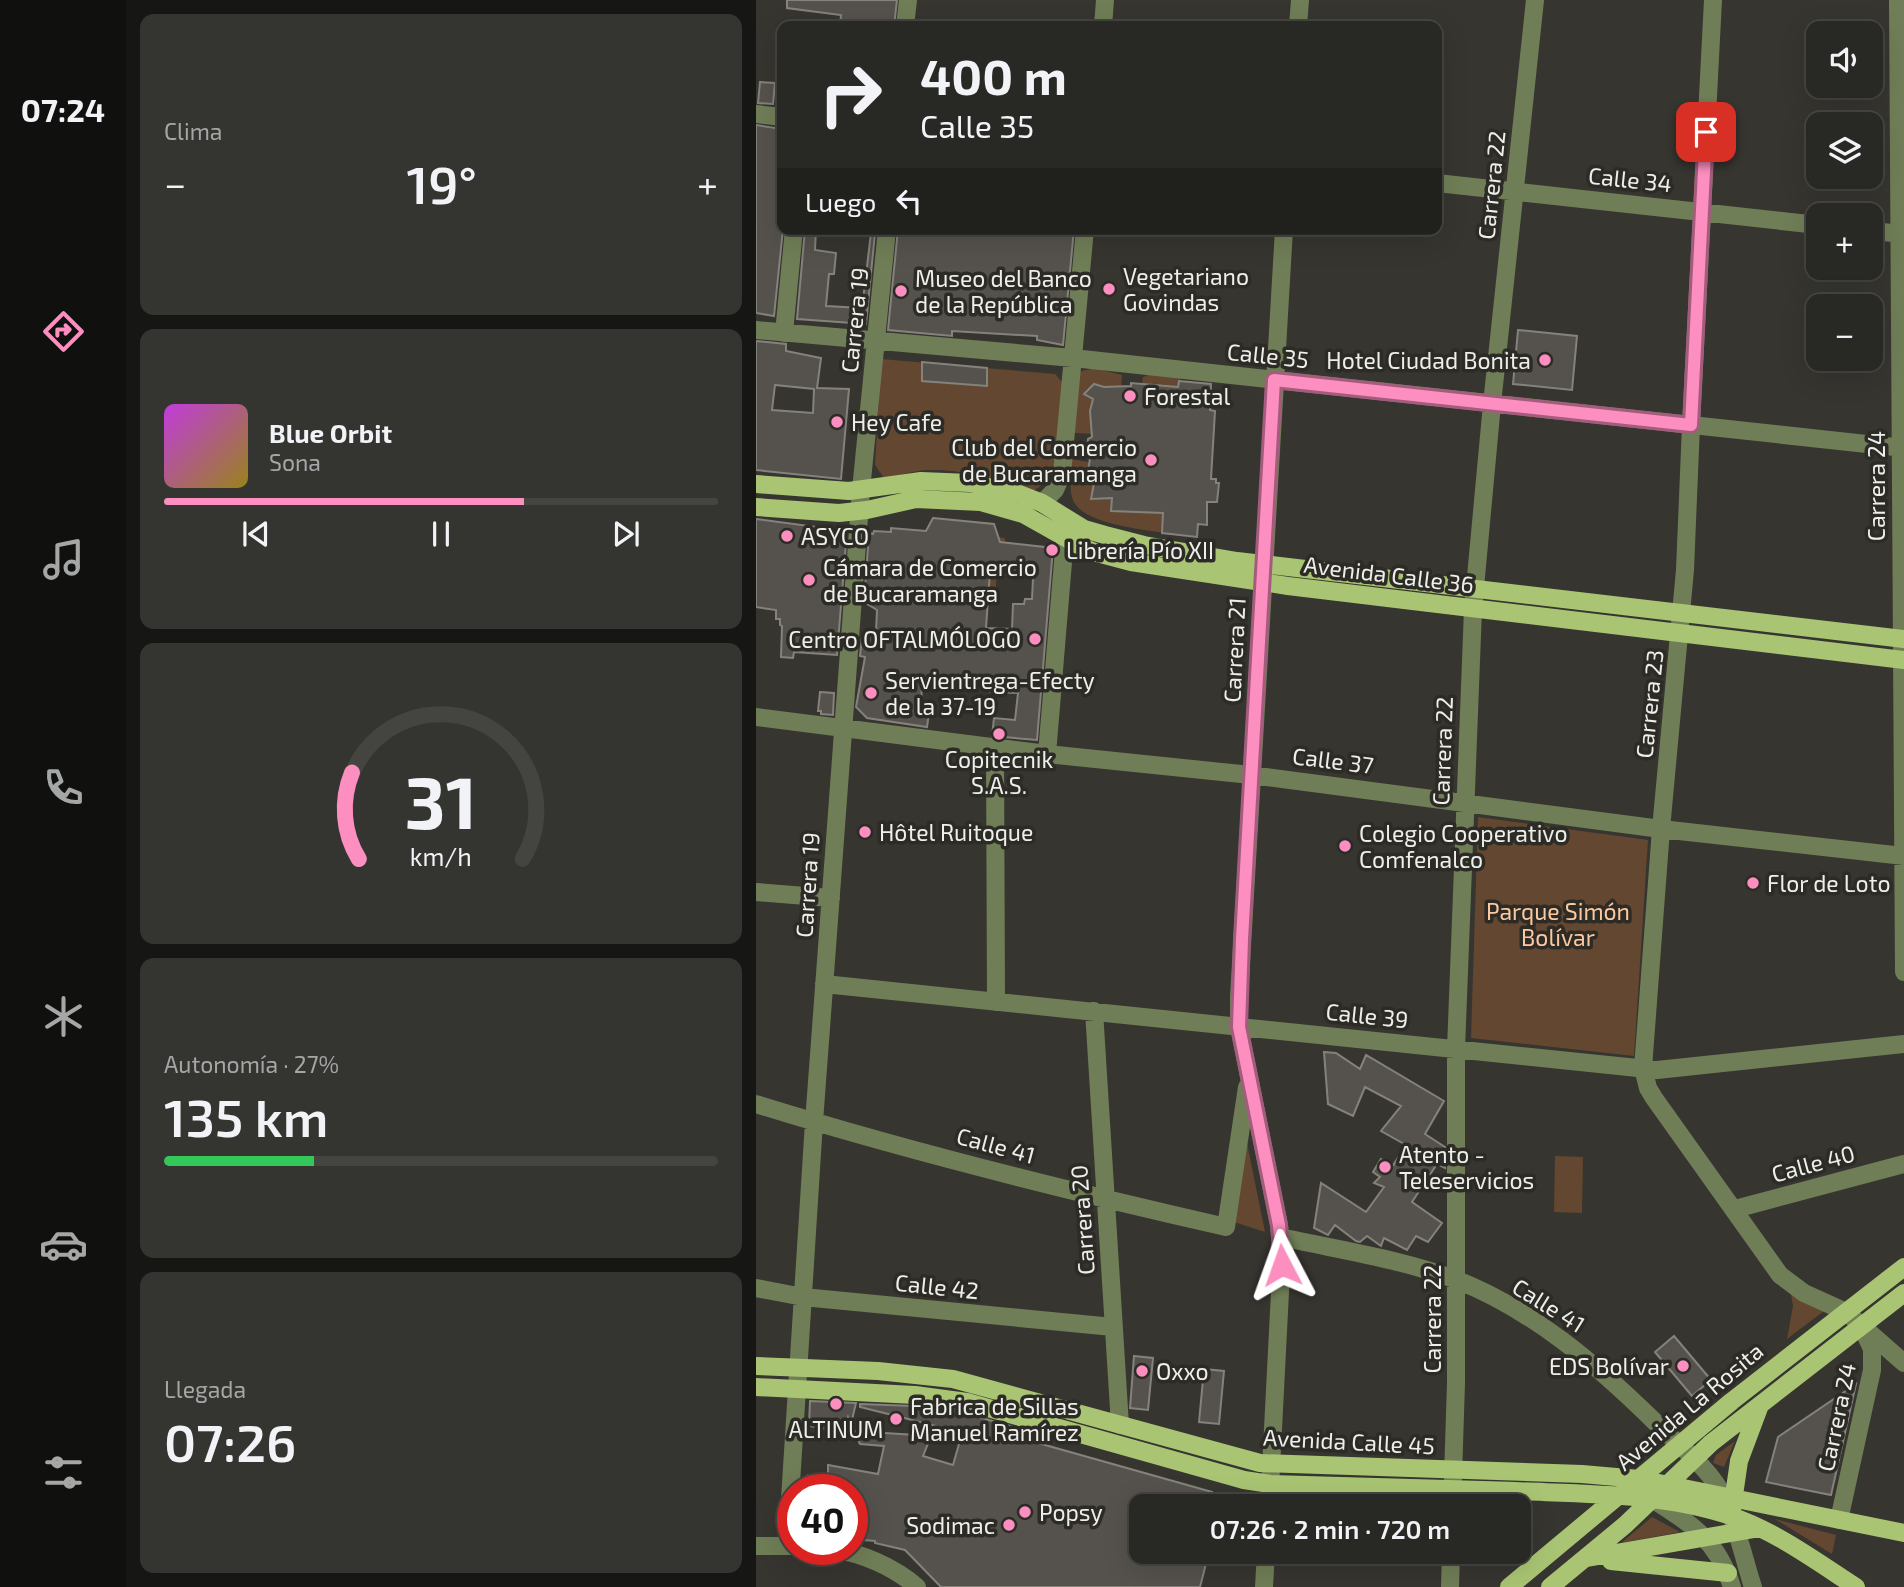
<!DOCTYPE html>
<html lang="es">
<meta charset="utf-8">
<style>
:root{--surface:#282824;--page:#343431;--text:#f1f3f6;--muted:#a5a6a6;--line:#444441;--accent:#fd8ec0}
body{margin:0;font-family:"Exo 2",sans-serif;background:var(--page);color:var(--text);height:100vh;display:flex;flex-direction:column;font-size:26px;white-space:nowrap}
*{box-sizing:border-box;margin:0}
p{font-size:23px;color:var(--muted)}
.icon{flex:none;width:38px;height:38px;fill:none;stroke:currentColor;stroke-width:2;stroke-linecap:round;stroke-linejoin:round}
.map{position:relative;flex:1;overflow:hidden}
.side{display:flex;flex-direction:column;gap:14px;padding:14px;background:#161614;width:630px}
.side>*{flex:none}
.hud{position:absolute;left:21px;top:21px;width:665px;height:214px;border-radius:14px;box-shadow:0 7px 28px #0002,0 0 0 2px var(--line);background:#282824;color:var(--text);overflow:hidden}
.tools{position:absolute;left:1050px;top:21px;display:grid;gap:14px}
.tools a{display:grid;place-items:center;width:77px;height:77px;border-radius:14px;background:var(--surface);box-shadow:0 7px 28px #0002,0 0 0 2px var(--line);font-size:35px}
.speed{position:absolute;left:21px;top:1474px;display:flex;gap:14px;font-size:35px;font-weight:700;text-align:center}
.speed>*{display:grid;place-content:center;width:91px;height:91px;border-radius:50%;background:var(--surface);box-shadow:0 7px 28px #0002,0 0 0 2px var(--line);line-height:1}
.speed .limit{border:10px solid #d22;background:#fff;color:#111}
.pin{position:absolute;display:grid;place-items:center;width:60px;height:60px;color:#fff;margin:-30px;border-radius:14px;box-shadow:0 4px 10px #0006}
.me{position:absolute;width:77px;margin:-38px;rotate:356deg;stroke-linejoin:round;filter:drop-shadow(0 0 5px #0008)}
.turn{display:flex;align-items:center;gap:24px;height:147px;padding:0 28px;font-size:32px}
.turn .icon{width:91px;height:91px;stroke-width:2.5}
.turn b{display:block;font-size:49px;line-height:60px}
.then{display:flex;align-items:center;height:66px;padding:0 28px;background:#0003;gap:14px;font-size:26px}
.big{font-size:52px;font-weight:600;line-height:1.1}
.side .tile{flex:1;display:flex;flex-direction:column;justify-content:center;gap:10px;min-width:0;padding:0 24px;border-radius:14px;background:var(--page)}
.side .dial{align-items:center;gap:0}
.dial svg{height:182px;overflow:visible;fill:none;stroke:var(--line);stroke-width:7;stroke-linecap:round;text-anchor:middle}
.dial text{fill:var(--text);stroke:none}
.song{display:flex;align-items:center;gap:21px}
.cover{width:84px;height:84px;border-radius:10px;background:linear-gradient(135deg,hsl(290 70% 55%),hsl(50 70% 35%))}
.played{height:7px;border-radius:4px;background:linear-gradient(90deg,var(--accent) 65%,var(--line) 65%)}
.keys{display:flex;justify-content:space-around;direction:ltr}
.heat{display:flex;justify-content:space-between;align-items:center;font-size:38px;direction:ltr}
.charge{height:10px;border-radius:5px;background:linear-gradient(90deg,#34c759 27%,var(--line) 0)}
.trip{position:absolute;left:373px;top:1494px;width:402px;height:70px;border-radius:14px;background:var(--surface);box-shadow:0 7px 28px #0002,0 0 0 2px var(--line);font-weight:600;line-height:70px;text-align:center}
main{display:flex;flex:1;min-height:0}
.menu{display:flex;flex-direction:column;width:126px;justify-content:space-around;align-items:center;background:#10100e;color:var(--muted)}
.menu .icon{width:49px;height:49px}
.menu .selected{color:var(--accent)}
.menu b{font-size:32px;color:var(--text)}
.map>svg:first-child{display:block}
</style>
<main>
<nav class="menu">
<b>07:24</b>
<svg class="icon selected" aria-label="directions" viewBox="0 0 24 24"><path d="M12 3l9 9-9 9-9-9zM9 14v-3h6M13 9l2 2-2 2"/></svg>
<svg class="icon" aria-label="music" viewBox="0 0 24 24"><path d="M9 18V5l10-2v13"/><circle cx="6" cy="18" r="3"/><circle cx="16" cy="16" r="3"/></svg>
<svg class="icon" aria-label="phone" viewBox="0 0 24 24"><path d="M5 4h4l2 5-3 2q2 4 5 5l2-3 5 2v4C11 20 4 13 5 4z"/></svg>
<svg class="icon" aria-label="climate" viewBox="0 0 24 24"><path d="M12 3v18M4 7l16 10M4 17L20 7"/></svg>
<svg class="icon" aria-label="car" viewBox="0 0 24 24"><path d="M5 17H2v-5l4-1 3-4h7l3 4 3 1v5h-3M9 17h6M6 11h13"/><circle cx="7" cy="17" r="2"/><circle cx="17" cy="17" r="2"/></svg>
<svg class="icon" aria-label="filters" viewBox="0 0 24 24"><path d="M4 7h16M4 17h16"/><circle cx="9" cy="7" r="2"/><circle cx="15" cy="17" r="2"/></svg>
</nav>
<section class="side">
<div class="tile"><p>Clima</p>
<div class="heat"><a>−</a><b class="big">19°</b><a>+</a></div>
</div>
<div class="tile">
<div class="song"><i class="cover"></i><div><b>Blue Orbit</b><p>Sona</p></div></div>
<div class="played"></div>
<div class="keys"><svg class="icon" aria-label="previous" viewBox="0 0 24 24"><path d="M18 5L8 12l10 7zM5 5v14"/></svg><svg class="icon" aria-label="pause" viewBox="0 0 24 24"><path d="M8 5v14M16 5v14"/></svg><svg class="icon" aria-label="next" viewBox="0 0 24 24"><path d="M6 5l10 7-10 7zM19 5v14"/></svg></div>
</div>
<div class="tile dial"><svg viewBox="0 0 100 80">
<path d="M14 69A42 42 0 1 1 86 69"/>
<path d="M14 69A42 42 0 0 1 11 31" stroke="#fd8ec0"/>
<text x="50" y="56" font-size="32" font-weight="700">31</text>
<text x="50" y="72" font-size="11">km/h</text>
</svg></div>
<div class="tile"><p>Autonomía · 27%</p><b class="big">135 km</b><div class="charge"></div></div>
<div class="tile"><p>Llegada</p><b class="big">07:26</b></div>
</section>
<div class="map">
<svg width="1148" height="1587" viewBox="0 0 1148 1587">
<rect width="100%" height="100%" fill="#363530"/>
<path fill="#644730" d="M125,359l174,15 8,9 -7,89 -6,8 -17,11c-34,-12 -69,-22 -106,-21 -15,1 -29,6 -43,8l-9,-13z
M338,368l28,7 -2,28 -13,-16 -14,-3 -5,9 -3,1 8,5 -3,12 13,7 -12,10 1,6 -17,-1v-56l7,-6z
M395,374l30,4 -2,5 3,7 -17,-2v-3l-2,-1 -1,3 -21,2 2,-12z
M315,459l18,3 -1,9 8,2 16,25 -1,13 57,2 -3,20c-23,-4 -87,-9 -93,-36 -3,-11 -1,-26 -1,-38z
M236,537l13,1 -2,28 -6,1 -2,34 -7,1z
M722,817l170,23 -14,216 -163,-18z
M489,1133l20,99 -31,-10z
M799,1156l28,1 -1,56 -28,-1z
M1035,1294l33,17 -37,28 6,-33z
M979,1441l-11,26 -11,-4 3,-8z
M896,1517l28,15 -59,11z
M1019,1519l61,16 -4,19z"/>
<path fill="#55524d" stroke="#85827c" stroke-width="2" fill-rule="evenodd" d="M31,0h110l-3,26h-54l1,-11 -54,-7z
M4,82l15,1 -2,21 -15,-1z
M0,125l26,4 1,100 -9,87 -18,-3z
M49,229h11l-1,21 21,3 -2,21h-5l-3,32 36,2 9,-75h4l-9,91 -69,-5z
M142,229h176l-11,116 -26,-5v-4l-85,-5v5l-64,-6z
M762,330l59,6 -5,54 -59,-6z
M0,341l30,3v7l35,7 -4,30 32,1 -8,90 -85,-9zM19,385l39,4 -1,24 -41,-3z
M166,362l65,6v18l-65,-5z
M423,381l32,3 -1,26 5,1 -4,68h5v4h3l-2,19h-10v23l-9,-1 -1,13 -35,-4 1,-20 -52,-2 1,-13 -21,1 5,-26 -8,-1 2,-14 -3,-1 1,-18 4,-2 -2,-26 3,-12 -9,-5 10,-10 10,3 27,-1v-3l47,4z
M177,518l61,6 6,18 53,6 -16,192 -45,-4 2,-18 21,2 3,-27 -28,-1v-5l-68,-6 -1,31 8,1 -2,14 -60,-9 -11,-11 9,-50 -5,-1 2,-19 14,-6 1,-21 -13,-8 5,-69 4,1 1,-3 17,1v-4l35,3zM234,572l43,6 -1,21h-7l-1,5h-11l-1,25 -26,-1z
M0,519l91,12 -10,124 -43,-3 -1,6 -12,-1 1,-31 -2,-1v-6h-4v-9l-20,-3z
M64,692l14,1 -1,22 -12,-1v-3h-3z
M568,1052l12,1 24,16 6,-14 78,46 -19,33 20,13v21l-8,-4 -25,38 30,21 -14,19 -12,-6 -9,14 -23,-12 -3,8 -14,-10 -7,6 -4,-1 -21,-16 -7,10 -14,-7 7,-45 45,29 18,-25 -10,-4 6,-6 -7,-5 8,-13 11,8 14,-22 -25,-14 20,-25 -36,-19 -12,29 -25,-12z
M918,1336l37,44 -19,16 -37,-44z
M378,1356l19,2 -5,52 -18,-2z
M448,1369l20,2 -5,53 -20,-2z
M1100,1384l-25,111 -65,-13 12,-45z
M54,1401l46,2 -5,21 -3,-7 -4,15 -35,-6z
M104,1404l54,2 51,7 69,20 -3,8 181,51 -5,15h-66v45h68l-9,35h-259l-36,-37 -30,-7v-2l-23,-2v-50h-45l1,-14h20v-10l50,9 6,-28 -24,-2 -6,-13 77,5 -8,20 30,9 8,-28 -25,-11 -76,-19z"/>
<g fill="none" stroke-linecap="round" stroke-linejoin="round">
<path stroke="#707e57" stroke-width="18" d="M957,0l-22,425 -6,145 -24,259 -18,239 5,20 6,10 126,177 24,18 42,19 58,51
M1142,0l6,972
M149,26l3,-26
M347,26l2,-26
M542,26l2,-26
M0,114l26,3
M681,183l381,42
M1115,231l33,3
M0,330l317,28 831,90
M28,333l10,-104
M286,503l13,-13 7,-16 23,-245
M0,717l291,37 204,21 410,54 243,27
M239,747l1,255
M291,754l18,-216
M0,892l75,6
M68,984l833,86 247,-26
M338,1011l26,414
M0,1104c154,48 312,87 470,123l21,-140
M979,1209l169,-45
M525,1237c58,13 120,22 176,43 76,30 140,85 198,142 23,23 54,45 68,74 14,28 20,61 30,91
M0,1288l47,9 310,30
M896,1499c39,24 66,42 80,88
M513,1507l13,-254 -3,-28 -40,-198v-30l45,-768
M696,1507l4,-124v-334l17,-440 19,-205 43,-404
M1083,1520l33,-150v-21l-8,-17
M0,1546h37
M31,1546l27,-424 47,-632 26,-261
M76,1549c30,4 62,18 85,38
M508,1587l2,-35
M694,1587l1,-35"/>
<path stroke="#a9c573" stroke-width="18" d="M0,484l93,7 72,-10 49,2 49,11 23,9 42,26 21,6 39,10 93,16 667,78
M0,507l83,6 28,-3 49,-11 65,3 42,12 57,32 17,7 34,9 157,24 616,74
M0,1366l122,5 75,8 307,84 322,11 57,5 265,54
M0,1387l159,8 52,7 277,78 26,4c81,2 163,5 245,7 72,3 147,2 216,25 46,16 85,45 125,71
M976,1509l7,-48 21,-56
M831,1558l173,-30
M855,1561l117,12
M753,1587l223,-186 172,-134
M794,1587l75,-62 86,-82 193,-150"/>
</g>
<g fill="none" stroke-linecap="round" stroke-linejoin="round">
<g stroke="#a45c7d" stroke-width="18">
<path id="route" d="M526,1265l-3,-40 -40,-198 3,-88 32,-559 417,45 15,-293"/>
</g>
<use href="#route" stroke="#fd8ec0" stroke-width="12"/>
</g>
<g fill="#fd8ec0" stroke="#2c2b26" stroke-width="2.5">
<circle cx="353" cy="289" r="7"/>
<circle cx="145" cy="291" r="7"/>
<circle cx="789" cy="360" r="7"/>
<circle cx="374" cy="396" r="7"/>
<circle cx="81" cy="422" r="7"/>
<circle cx="395" cy="460" r="7"/>
<circle cx="31" cy="536" r="7"/>
<circle cx="296" cy="550" r="7"/>
<circle cx="53" cy="580" r="7"/>
<circle cx="279" cy="639" r="7"/>
<circle cx="115" cy="693" r="7"/>
<circle cx="243" cy="734" r="7"/>
<circle cx="109" cy="832" r="7"/>
<circle cx="589" cy="846" r="7"/>
<circle cx="997" cy="883" r="7"/>
<circle cx="629" cy="1167" r="7"/>
<circle cx="927" cy="1366" r="7"/>
<circle cx="386" cy="1371" r="7"/>
<circle cx="80" cy="1404" r="7"/>
<circle cx="140" cy="1419" r="7"/>
<circle cx="269" cy="1512" r="7"/>
<circle cx="253" cy="1525" r="7"/>
</g>
<g text-anchor="middle" dominant-baseline="central" stroke-width="7" stroke-linejoin="round" paint-order="stroke">
<g font-size="23" fill="#eeeeea" stroke="#2c2b26">
<text transform="translate(874 179) rotate(6)">Calle 34</text>
<text transform="translate(735 185) rotate(-84)">Carrera 22</text>
<text transform="translate(98 320) rotate(-84)">Carrera 19</text>
<text transform="translate(512 355) rotate(6)">Calle 35</text>
<text transform="translate(1120 486) rotate(-90)">Carrera 24</text>
<text transform="translate(633 574) rotate(7)">Avenida Calle 36</text>
<text transform="translate(478 650) rotate(-87)">Carrera 21</text>
<text transform="translate(893 704) rotate(-84)">Carrera 23</text>
<text transform="translate(686 751) rotate(-88)">Carrera 22</text>
<text transform="translate(577 760) rotate(7)">Calle 37</text>
<text transform="translate(51 885) rotate(-86)">Carrera 19</text>
<text transform="translate(611 1015) rotate(6)">Calle 39</text>
<text transform="translate(240 1145) rotate(15)">Calle 41</text>
<text transform="translate(1057 1163) rotate(-15)">Calle 40</text>
<text transform="translate(326 1220) rotate(-94)">Carrera 20</text>
<text transform="translate(181 1286) rotate(6)">Calle 42</text>
<text transform="translate(793 1305) rotate(32)">Calle 41</text>
<text transform="translate(676 1319) rotate(-90)">Carrera 22</text>
<text transform="translate(933 1406) rotate(-40)">Avenida La Rosita</text>
<text transform="translate(1080 1417) rotate(-78)">Carrera 24</text>
<text transform="translate(593 1441) rotate(3)">Avenida Calle 45</text>
</g>
<g font-size="23" fill="#eeeeea" stroke="#2c2b26" text-anchor="start">
<text x="367" y="276">Vegetariano<tspan x="367" dy="26">Govindas</tspan></text>
<text x="159" y="278">Museo del Banco<tspan x="159" dy="26">de la República</tspan></text>
<text x="775" y="360" text-anchor="end">Hotel Ciudad Bonita</text>
<text x="388" y="396">Forestal</text>
<text x="95" y="422">Hey Cafe</text>
<text x="381" y="447" text-anchor="end">Club del Comercio<tspan x="381" dy="26">de Bucaramanga</tspan></text>
<text x="45" y="536">ASYCO</text>
<text x="310" y="550">Librería Pío XII</text>
<text x="67" y="567">Cámara de Comercio<tspan x="67" dy="26">de Bucaramanga</tspan></text>
<text x="265" y="639" text-anchor="end">Centro OFTALMÓLOGO</text>
<text x="129" y="680">Servientrega-Efecty<tspan x="129" dy="26">de la 37-19</tspan></text>
<text x="243" y="759" text-anchor="middle">Copitecnik<tspan x="243" dy="26">S.A.S.</tspan></text>
<text x="123" y="832">Hôtel Ruitoque</text>
<text x="603" y="833">Colegio Cooperativo<tspan x="603" dy="26">Comfenalco</tspan></text>
<text x="1011" y="883">Flor de Loto</text>
<text x="643" y="1154">Atento -<tspan x="643" dy="26">Teleservicios</tspan></text>
<text x="913" y="1366" text-anchor="end">EDS Bolívar</text>
<text x="400" y="1371">Oxxo</text>
<text x="154" y="1406">Fabrica de Sillas<tspan x="154" dy="26">Manuel Ramírez</tspan></text>
<text x="80" y="1429" text-anchor="middle">ALTINUM</text>
<text x="283" y="1512">Popsy</text>
<text x="239" y="1525" text-anchor="end">Sodimac</text>
</g>
<g font-size="23" fill="#fec89f" stroke="#2c2b26">
<text x="802" y="911">Parque Simón<tspan x="802" dy="26">Bolívar</tspan></text>
</g>
</g>
</svg>
<div class="tools">
<a><svg class="icon" aria-label="sound" viewBox="0 0 24 24"><path d="M4 9h4l5-4v14l-5-4H4zM17 9q2 3 0 6"/></svg></a>
<a><svg class="icon" aria-label="layers" viewBox="0 0 24 24"><path d="M12 4l9 5-9 5-9-5zM3 14l9 5 9-5"/></svg></a>
<a>+</a>
<a>−</a>
</div>
<div class="speed"><div class="limit">40</div></div>
<div class="pin" style="left:950px;top:132px;background:#d93025"><svg class="icon" aria-label="arrive" viewBox="0 0 24 24"><path d="M6 21V4h12l-3 4 3 4H6"/></svg></div>
<svg class="me" style="left:526px;top:1265px" viewBox="-20 -20 40 40"><path d="M0-17L14 15 0 8-14 15z" fill="#fd8ec0" stroke="#fff" stroke-width="4"/></svg>
<div class="trip">07:26 · 2 min · 720 m</div>
<div class="hud">
<div class="turn"><svg class="icon" aria-label="right" viewBox="0 0 24 24"><path d="M7 20v-9h11M14 6l5 5-5 5"/></svg><div><b>400 m</b>Calle 35</div></div>
<div class="then">Luego<svg class="icon" aria-label="left" viewBox="0 0 24 24"><path d="M17 20v-9H6M10 6l-5 5 5 5"/></svg></div>
</div>
</div>
</main>
